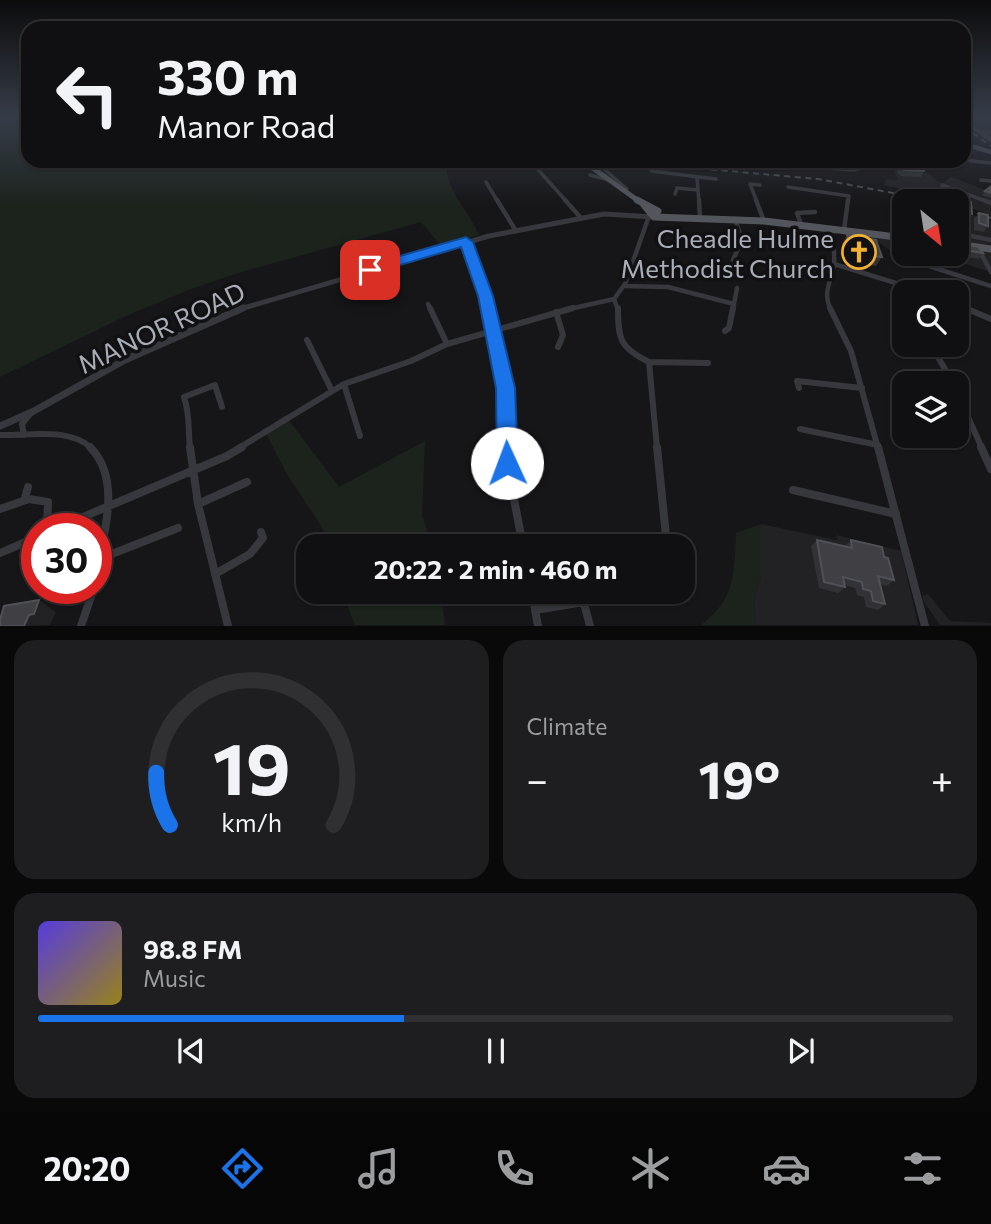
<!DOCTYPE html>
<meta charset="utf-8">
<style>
:root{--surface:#101012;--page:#1e1e20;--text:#f1f3f6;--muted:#9c9d9f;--line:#303032;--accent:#1a73e8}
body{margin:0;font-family:Commissioner,sans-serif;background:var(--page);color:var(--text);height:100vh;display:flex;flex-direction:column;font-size:26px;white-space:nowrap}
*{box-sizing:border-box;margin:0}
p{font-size:23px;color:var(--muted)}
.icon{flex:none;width:38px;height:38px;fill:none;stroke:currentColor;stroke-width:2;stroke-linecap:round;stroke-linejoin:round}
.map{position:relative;height:626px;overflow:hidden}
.drawer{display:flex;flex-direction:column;gap:14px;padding:14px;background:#09090a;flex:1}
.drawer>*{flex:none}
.hud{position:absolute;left:21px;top:21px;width:950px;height:147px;border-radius:21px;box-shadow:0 2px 5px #0004,0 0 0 2px var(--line);background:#101012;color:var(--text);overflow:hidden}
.needle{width:46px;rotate:150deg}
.tools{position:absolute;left:892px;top:189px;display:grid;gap:14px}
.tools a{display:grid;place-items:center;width:77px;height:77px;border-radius:14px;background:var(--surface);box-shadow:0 2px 5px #0004,0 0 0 2px var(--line);font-size:35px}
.speed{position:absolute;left:21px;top:513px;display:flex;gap:14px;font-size:35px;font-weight:700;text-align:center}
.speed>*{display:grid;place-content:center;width:91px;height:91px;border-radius:50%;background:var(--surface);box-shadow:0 2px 5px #0004,0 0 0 2px var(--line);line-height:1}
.speed .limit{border:10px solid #d22;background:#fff;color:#111}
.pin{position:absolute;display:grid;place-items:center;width:60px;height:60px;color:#fff;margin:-30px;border-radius:14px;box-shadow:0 4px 10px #0006}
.me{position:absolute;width:77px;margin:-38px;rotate:358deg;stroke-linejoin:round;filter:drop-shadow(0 0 5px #0008)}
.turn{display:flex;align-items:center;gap:24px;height:147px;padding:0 21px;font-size:32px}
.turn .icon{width:91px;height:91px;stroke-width:2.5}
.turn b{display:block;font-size:49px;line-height:60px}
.big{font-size:52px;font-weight:700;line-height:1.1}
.drawer .widget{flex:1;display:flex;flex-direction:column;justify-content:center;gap:10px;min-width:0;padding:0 24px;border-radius:21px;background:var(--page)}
.drawer .dial{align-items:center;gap:0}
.dial svg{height:182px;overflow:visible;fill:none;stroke:var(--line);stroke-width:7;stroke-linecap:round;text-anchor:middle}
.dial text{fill:var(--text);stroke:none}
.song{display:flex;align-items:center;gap:21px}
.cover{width:84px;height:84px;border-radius:10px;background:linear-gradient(135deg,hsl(250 70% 55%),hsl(50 70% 35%))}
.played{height:7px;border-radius:4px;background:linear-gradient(90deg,var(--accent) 40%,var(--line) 40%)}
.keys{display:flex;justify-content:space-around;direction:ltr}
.heat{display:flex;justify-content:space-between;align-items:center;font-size:38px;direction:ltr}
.drawer .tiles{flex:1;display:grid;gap:14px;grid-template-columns:1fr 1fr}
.widget:last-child{grid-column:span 2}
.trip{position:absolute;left:296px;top:534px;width:399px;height:70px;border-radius:21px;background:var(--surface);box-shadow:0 2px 5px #0004,0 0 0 2px var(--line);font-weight:700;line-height:70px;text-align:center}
.tabs{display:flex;height:112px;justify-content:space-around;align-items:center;background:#060607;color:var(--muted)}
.tabs .icon{width:49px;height:49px}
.tabs .on{color:var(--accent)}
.tabs b{font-size:32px;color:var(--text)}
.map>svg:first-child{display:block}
</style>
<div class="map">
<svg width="991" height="626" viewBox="0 0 991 626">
<rect width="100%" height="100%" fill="#161618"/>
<path fill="#222225" d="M893,170l36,3 9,9 5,1 8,-6 40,15v23l-34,-11v-3l-73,-16 2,-6 13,1z
M957,210l34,11v51l-36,-11 -40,6 -43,-29 33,3v13h52z
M761,524l76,16 -1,-5 65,16 17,74h-162l-2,-24 7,-24z
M928,594l22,27 41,2v2h-51l-16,-23 -2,-6z"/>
<path fill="#1c231d" d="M0,117h28v44h418c0,32 21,46 33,74l-38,11 -20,-24 -183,51 -47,16 -63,26 -128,62z
M285,415l54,72 86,-46 -3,75 11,30h-105l-6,-19 -34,-51 -24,-46z
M761,524v53l-7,24 2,24h-55c35,-26 33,-52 35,-92z
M342,592h98l5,33h-90z"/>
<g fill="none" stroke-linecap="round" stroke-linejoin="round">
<path stroke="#37383d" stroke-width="3.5" d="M980,132h11
M964,160l27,3
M476,161l58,4 33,37
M773,161l21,5 60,4 8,-2 3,-7
M604,169l23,20 -3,2
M651,171l65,8
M590,175l19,5
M697,178l2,24
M981,180l10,1
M486,182l12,20
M942,185l46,17
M788,187l61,9 -1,6
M675,194l2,-6 21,2
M757,202l-7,-18 10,1"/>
<path stroke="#37383d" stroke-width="4.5" d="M497,200l19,31
M565,200l16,18
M699,200l1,18
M756,200l8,21
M983,200l8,3
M898,202l7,2
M905,216l-9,1 9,11
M801,224l-4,-11 18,-1
M844,230l4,-30
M957,233l34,7
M466,242l22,68
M979,250l12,22
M733,260l9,-20 -7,-21
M834,264l91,28
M929,266l62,20
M626,286l42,1 66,17
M614,299l4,11
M614,299l11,-15 24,-68
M428,304l3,6
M957,305l12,5
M565,310l49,-11
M733,310l4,-22
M831,310c-9,-18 0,-27 3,-45 1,-11 -1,-25 -2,-36"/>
<path stroke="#37383d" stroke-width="6" d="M430,308l17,36
M488,308l17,80 2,60
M618,308c0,31 2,40 31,54l8,86
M830,308l21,43 27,97
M965,308l26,11
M556,312l7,23 -5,12
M725,331l4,-3 4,-20
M307,340l25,51
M931,345l22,38
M649,362l59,1
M344,384l16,52
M799,388l-2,-7 65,7
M957,393l25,55
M800,429l78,16
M0,435c28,1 70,-8 91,13
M24,435l-2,-11 9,-11
M190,448c-2,-18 0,-34 -6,-51l31,-12 7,22
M239,448l105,-64 67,-23 36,-17 126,-36"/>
<path stroke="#37383d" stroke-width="8" d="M90,447c32,32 14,87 6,127
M190,447l8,57 30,122
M507,447v16l16,83
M657,447l10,99
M878,447l47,179
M981,447l10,22
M793,490l103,24
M25,498l3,-11
M198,504l49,-22
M0,509l29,-10 19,3 -1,26
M57,528l170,-72 15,-9
M0,553l37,-16
M99,559l79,-31
M215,574l35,-20 13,-16 -2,-6
M532,592l6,34
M581,592l9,34
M535,610l49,-8
M81,626l13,-38"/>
<path stroke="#37383d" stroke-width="4.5" d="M964,121l27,19"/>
<path stroke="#37383d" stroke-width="5" d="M237,310l252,-74 115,-22 50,3"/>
<path stroke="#37383d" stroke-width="7" d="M0,426l34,-15 91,-51 118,-52"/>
<path stroke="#45474d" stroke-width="4.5" d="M964,144l27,8"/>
<path stroke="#53555c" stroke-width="5" d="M583,161l57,41"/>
<path stroke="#53555c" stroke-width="7" d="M637,200l21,11
M644,205l10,12 110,4 141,17
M957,244l34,5"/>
<path stroke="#4a4c52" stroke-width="2" stroke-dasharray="6 4.5" stroke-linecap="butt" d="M964,127l27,19
M617,161l201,18 118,22
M957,207l34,11"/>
</g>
<path fill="#323236" d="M741,161h10l-2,8 -9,-2z
M900,164l24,7 -3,6 -21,-1 -4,-6z
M991,187v11l-9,-3 3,-4z
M961,200l11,14 -9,13 -6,-1v-20z
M979,213l9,13 -4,6 -10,-2v-11z
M847,235l35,22 -6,9 -27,-4 -7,-18z
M957,243l26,10 -4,6 -34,-5h12z
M817,540l28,6 6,-6 33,17 10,23 -7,6 -7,-2 5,20 -7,6 -12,-3 -2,-10 -7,-2 -2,-7 -11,-3 1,2 -7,6 -19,-5 -8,-42z"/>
<path fill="#212124" d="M39,600l17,12 -6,13 -26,1 5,-11z"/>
<path fill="#3f3f44" stroke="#4f5156" stroke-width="2" d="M900,164l21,2 3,5 -20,-1z
M990,187l1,6 -6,-2z
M961,200l10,2 1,12 -11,-2z
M979,213l9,2v11l-9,-3z
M847,235l29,5 6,17 -29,-4z
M957,243l21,4 5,6 -26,-4z
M817,540l35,8 -1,-8 31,7 2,10 4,1 6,22 -16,-4 7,28 -12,-3 -2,-10 -8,-2 -1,-7 -19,-5 2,10 -21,-5z
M39,600l-5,14 -5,1 -5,11h-24v-6l4,-14z"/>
<linearGradient id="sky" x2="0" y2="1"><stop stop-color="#0c0c0d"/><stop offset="0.57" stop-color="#363c48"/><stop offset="1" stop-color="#363c48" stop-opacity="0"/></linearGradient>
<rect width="991" height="205" fill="url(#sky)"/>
<path fill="#1a73e8" stroke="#114b97" stroke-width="2" d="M466,237l7,5 20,54 22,92 3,75 -4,6 -7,3 -7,-3 -3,-6 -1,-75 -18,-92 -17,-49 -91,27 -7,-4 2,-4z"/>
<defs>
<g id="church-ring" transform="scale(1.75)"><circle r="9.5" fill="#111113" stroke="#f2b134" stroke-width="1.5"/><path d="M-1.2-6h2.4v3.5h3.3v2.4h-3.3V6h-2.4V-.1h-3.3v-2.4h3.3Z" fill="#f2b134"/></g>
</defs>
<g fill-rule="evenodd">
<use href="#church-ring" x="859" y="252"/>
</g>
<g text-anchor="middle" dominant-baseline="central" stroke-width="7" stroke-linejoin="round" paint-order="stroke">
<g font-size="26" fill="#a8adb8" stroke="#111113" text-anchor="end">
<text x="834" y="237">Cheadle Hulme<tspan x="834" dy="30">Methodist Church</tspan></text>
</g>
<g font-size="26" fill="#a8adb8" stroke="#111113">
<text transform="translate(161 327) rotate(-25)">MANOR ROAD</text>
</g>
</g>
</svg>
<div class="tools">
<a><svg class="needle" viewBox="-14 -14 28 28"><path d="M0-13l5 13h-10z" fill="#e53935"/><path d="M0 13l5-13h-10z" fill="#9c9d9f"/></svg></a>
<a><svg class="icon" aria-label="search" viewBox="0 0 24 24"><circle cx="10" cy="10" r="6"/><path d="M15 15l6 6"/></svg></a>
<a><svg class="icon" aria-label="layers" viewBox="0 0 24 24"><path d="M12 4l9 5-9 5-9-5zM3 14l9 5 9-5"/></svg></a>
</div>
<div class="speed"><div class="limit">30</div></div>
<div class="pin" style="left:370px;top:270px;background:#d93025"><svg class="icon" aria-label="arrive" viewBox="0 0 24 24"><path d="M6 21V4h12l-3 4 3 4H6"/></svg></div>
<svg class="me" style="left:507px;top:463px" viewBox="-20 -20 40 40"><circle r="19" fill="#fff"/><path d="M0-13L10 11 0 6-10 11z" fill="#1a73e8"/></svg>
<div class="trip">20:22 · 2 min · 460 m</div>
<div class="hud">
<div class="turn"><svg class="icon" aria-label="left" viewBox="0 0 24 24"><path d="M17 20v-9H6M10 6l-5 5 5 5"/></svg><div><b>330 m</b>Manor Road</div></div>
</div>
</div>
<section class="drawer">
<div class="tiles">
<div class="widget dial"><svg viewBox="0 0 100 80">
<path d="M14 69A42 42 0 1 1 86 69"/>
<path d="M14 69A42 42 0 0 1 8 46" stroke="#1a73e8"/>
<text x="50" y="56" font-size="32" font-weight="700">19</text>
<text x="50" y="72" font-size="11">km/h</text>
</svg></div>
<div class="widget"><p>Climate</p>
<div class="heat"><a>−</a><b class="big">19°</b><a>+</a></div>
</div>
<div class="widget">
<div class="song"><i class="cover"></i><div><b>98.8 FM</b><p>Music</p></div></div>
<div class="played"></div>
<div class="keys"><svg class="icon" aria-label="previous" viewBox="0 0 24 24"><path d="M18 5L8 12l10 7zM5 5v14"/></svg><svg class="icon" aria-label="pause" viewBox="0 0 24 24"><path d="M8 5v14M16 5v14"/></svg><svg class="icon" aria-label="next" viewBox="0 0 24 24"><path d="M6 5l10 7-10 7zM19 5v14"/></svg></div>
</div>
</div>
</section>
<nav class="tabs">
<b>20:20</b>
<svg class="icon on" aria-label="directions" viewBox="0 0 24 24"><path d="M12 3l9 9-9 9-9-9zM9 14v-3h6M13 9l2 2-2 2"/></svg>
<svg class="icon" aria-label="music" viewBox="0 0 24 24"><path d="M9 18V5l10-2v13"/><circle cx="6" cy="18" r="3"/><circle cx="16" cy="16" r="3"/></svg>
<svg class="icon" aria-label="phone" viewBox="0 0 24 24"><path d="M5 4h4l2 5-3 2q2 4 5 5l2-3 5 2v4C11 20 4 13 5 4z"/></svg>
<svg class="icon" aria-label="climate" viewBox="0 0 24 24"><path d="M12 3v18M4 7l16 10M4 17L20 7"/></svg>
<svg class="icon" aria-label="car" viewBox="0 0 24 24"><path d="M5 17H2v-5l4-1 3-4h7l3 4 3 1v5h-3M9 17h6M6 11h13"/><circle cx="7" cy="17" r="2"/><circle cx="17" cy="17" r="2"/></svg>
<svg class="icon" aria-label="filters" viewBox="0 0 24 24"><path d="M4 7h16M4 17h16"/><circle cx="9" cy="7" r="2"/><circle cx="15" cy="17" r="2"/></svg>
</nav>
